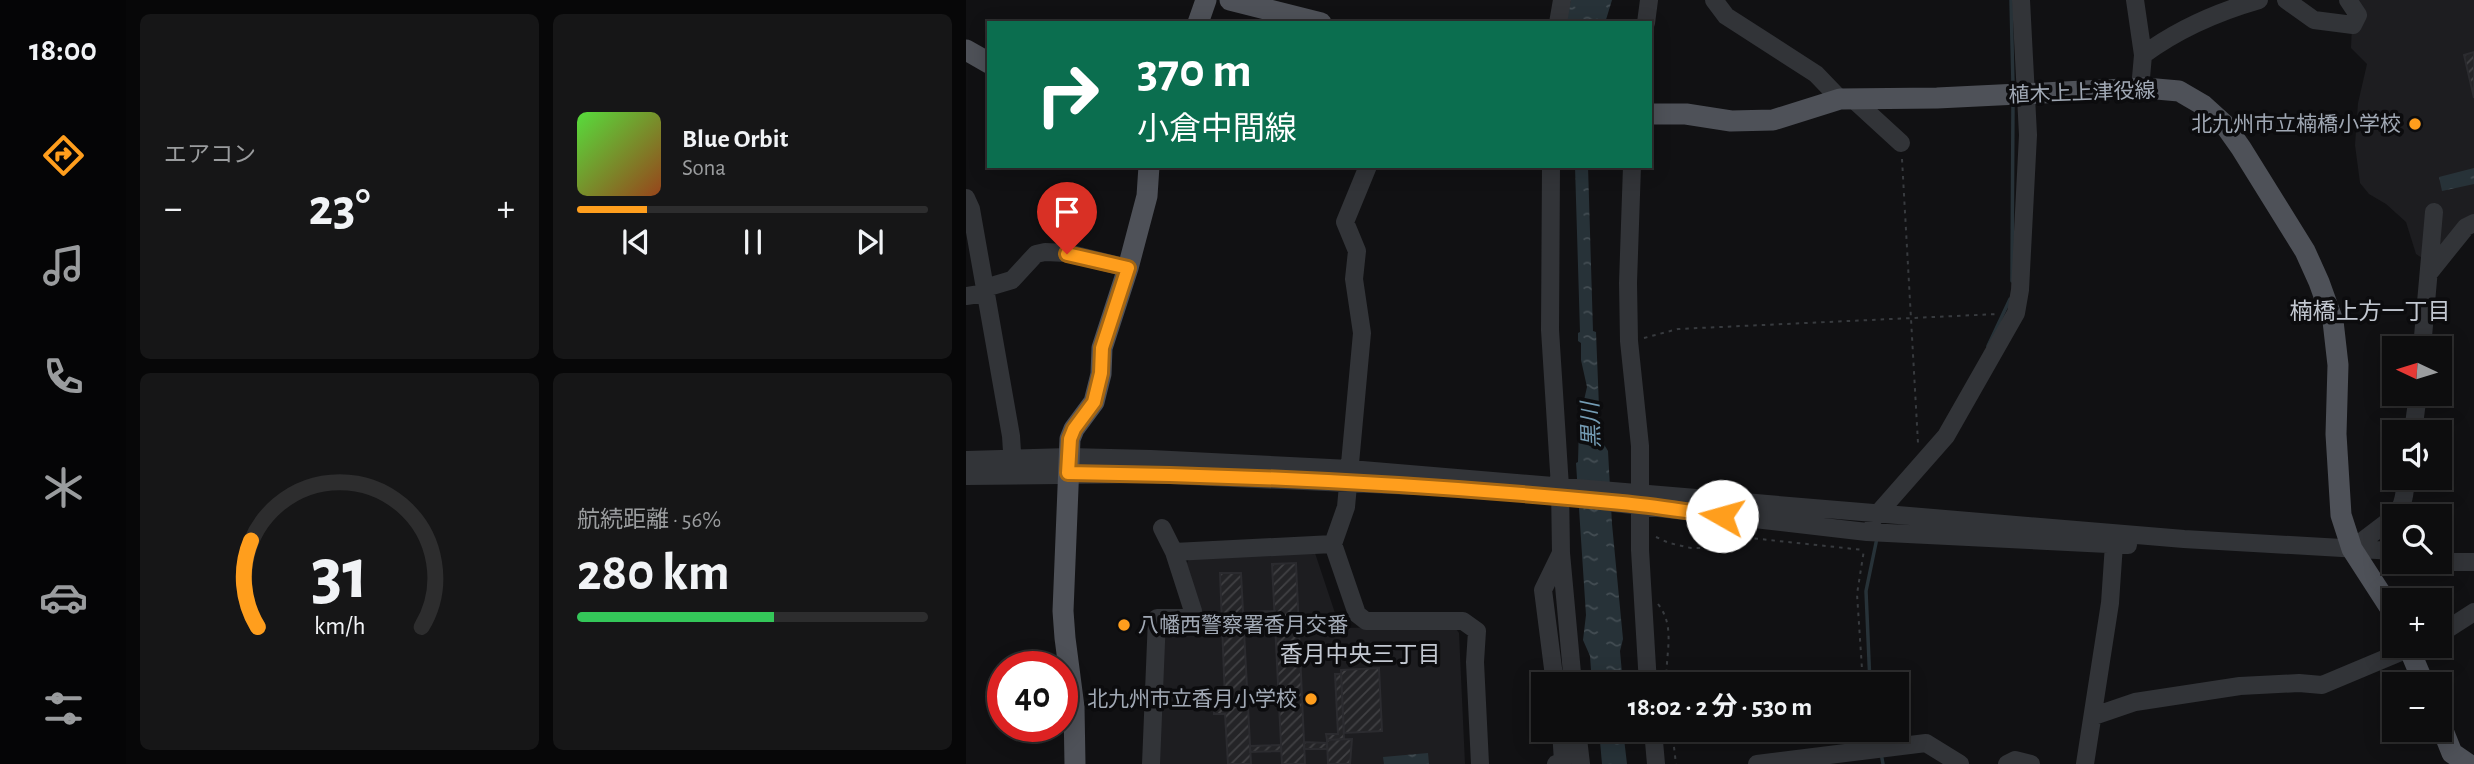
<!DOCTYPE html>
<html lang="ja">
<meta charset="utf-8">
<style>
:root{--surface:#0d0d0e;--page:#161617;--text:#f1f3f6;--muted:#9a9c9e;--line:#2d2d2e;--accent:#ff9e1d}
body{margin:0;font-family:"Alegreya Sans","Noto Sans JP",sans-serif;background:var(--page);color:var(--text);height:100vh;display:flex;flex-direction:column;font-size:26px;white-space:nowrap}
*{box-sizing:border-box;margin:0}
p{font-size:23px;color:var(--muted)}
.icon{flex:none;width:38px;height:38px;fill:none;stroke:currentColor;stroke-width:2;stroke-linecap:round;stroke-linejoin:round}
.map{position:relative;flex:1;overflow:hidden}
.details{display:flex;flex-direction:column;gap:14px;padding:14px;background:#070708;width:840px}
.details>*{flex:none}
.top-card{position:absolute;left:21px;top:21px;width:665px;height:147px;border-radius:0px;box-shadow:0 4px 18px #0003,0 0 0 2px var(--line);background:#0b6e4f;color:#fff;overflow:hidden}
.needle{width:46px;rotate:274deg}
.fabs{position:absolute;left:1416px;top:336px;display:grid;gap:14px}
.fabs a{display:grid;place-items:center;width:70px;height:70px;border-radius:0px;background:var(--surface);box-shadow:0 4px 18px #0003,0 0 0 2px var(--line);font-size:35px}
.speed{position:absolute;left:21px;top:651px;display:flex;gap:14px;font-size:35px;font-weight:700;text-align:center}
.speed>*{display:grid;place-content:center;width:91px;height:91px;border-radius:50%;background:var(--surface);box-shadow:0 4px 18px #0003,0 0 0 2px var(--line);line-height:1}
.speed .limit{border:10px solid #d22;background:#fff;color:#111}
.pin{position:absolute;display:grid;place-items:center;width:60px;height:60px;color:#fff;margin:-72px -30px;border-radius:50% 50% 50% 0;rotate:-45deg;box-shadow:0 0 7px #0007}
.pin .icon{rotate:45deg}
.me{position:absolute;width:77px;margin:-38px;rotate:277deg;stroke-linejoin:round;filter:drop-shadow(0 0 5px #0008)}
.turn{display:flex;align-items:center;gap:24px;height:147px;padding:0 35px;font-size:32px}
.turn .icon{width:91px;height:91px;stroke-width:2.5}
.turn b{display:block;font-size:49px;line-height:60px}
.big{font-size:52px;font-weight:700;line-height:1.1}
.details .tile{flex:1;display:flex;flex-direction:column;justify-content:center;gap:10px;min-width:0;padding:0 24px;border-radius:10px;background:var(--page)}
.details .dial{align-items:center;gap:0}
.dial svg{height:182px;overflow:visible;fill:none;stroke:var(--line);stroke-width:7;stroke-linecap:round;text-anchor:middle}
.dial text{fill:var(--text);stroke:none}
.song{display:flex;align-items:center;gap:21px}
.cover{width:84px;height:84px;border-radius:10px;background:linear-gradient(135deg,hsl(110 70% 55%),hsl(20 70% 35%))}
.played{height:7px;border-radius:4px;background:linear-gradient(90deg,var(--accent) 20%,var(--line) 20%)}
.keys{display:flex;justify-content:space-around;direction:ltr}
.heat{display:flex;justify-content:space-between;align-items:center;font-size:38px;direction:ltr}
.charge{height:10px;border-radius:5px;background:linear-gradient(90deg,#34c759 56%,var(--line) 0)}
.details .tiles{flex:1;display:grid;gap:14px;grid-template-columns:repeat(2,1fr)}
.trip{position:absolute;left:565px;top:672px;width:378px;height:70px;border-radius:0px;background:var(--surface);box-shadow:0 4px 18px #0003,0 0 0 2px var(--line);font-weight:700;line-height:70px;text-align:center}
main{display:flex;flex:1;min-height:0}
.tab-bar{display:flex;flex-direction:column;width:126px;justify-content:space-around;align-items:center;background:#050506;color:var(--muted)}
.tab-bar .icon{width:49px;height:49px}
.tab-bar .selected{color:var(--accent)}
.tab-bar b{font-size:32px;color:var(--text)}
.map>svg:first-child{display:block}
</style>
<main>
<nav class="tab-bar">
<b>18:00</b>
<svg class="icon selected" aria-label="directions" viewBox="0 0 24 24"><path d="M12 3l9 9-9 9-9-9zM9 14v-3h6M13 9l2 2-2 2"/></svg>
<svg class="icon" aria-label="music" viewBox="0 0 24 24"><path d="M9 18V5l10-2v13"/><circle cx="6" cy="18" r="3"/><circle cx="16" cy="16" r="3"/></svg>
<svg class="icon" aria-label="phone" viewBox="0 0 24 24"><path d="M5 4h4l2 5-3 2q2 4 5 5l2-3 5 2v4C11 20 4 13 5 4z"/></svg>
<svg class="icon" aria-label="climate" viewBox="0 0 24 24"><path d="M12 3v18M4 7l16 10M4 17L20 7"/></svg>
<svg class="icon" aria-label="car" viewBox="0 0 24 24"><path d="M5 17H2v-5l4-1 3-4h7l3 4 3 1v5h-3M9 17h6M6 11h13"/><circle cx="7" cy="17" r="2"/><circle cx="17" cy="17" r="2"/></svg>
<svg class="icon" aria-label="filters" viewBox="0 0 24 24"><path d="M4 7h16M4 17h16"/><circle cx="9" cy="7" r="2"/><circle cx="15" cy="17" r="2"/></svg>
</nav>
<section class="details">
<div class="tiles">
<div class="tile"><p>エアコン</p>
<div class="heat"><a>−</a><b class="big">23°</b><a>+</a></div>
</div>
<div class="tile">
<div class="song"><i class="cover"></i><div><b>Blue Orbit</b><p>Sona</p></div></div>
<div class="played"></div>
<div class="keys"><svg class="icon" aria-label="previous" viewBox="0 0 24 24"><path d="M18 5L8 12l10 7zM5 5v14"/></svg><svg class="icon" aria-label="pause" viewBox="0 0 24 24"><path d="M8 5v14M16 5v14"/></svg><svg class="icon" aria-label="next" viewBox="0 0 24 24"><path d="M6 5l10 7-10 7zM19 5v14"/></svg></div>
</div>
<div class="tile dial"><svg viewBox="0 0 100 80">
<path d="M14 69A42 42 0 1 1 86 69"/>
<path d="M14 69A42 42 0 0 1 11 31" stroke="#ff9e1d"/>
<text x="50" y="56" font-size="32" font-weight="700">31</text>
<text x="50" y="72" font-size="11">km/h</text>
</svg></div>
<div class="tile"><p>航続距離 · 56%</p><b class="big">280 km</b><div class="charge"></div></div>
</div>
</section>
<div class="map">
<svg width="1508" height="764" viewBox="0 0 1508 764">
<defs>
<pattern id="water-ripples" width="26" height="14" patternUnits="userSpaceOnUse" patternTransform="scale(1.75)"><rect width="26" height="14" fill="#273238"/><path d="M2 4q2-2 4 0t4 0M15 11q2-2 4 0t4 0" fill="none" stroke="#434d53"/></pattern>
<pattern id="building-hatch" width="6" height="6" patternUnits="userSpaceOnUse" patternTransform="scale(1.75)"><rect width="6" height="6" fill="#242427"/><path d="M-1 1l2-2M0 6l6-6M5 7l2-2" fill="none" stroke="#414144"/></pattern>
</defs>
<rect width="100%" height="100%" fill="#111113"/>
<path fill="#1d1d20" d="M1387,0h121v218l-49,42 -9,-6 -10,-32 -20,-18 -17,-10 -9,-11 -5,-38 3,-42 9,-39 -16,-16z
M349,553l25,75 114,-2 5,7 6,131h-309l7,-135 3,-4 26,-1 -7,-57 4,-8z"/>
<path fill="url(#water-ripples)" d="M605,0h41l-7,23h-40z
M609,166h13l5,165 3,1 4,100 3,11 5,8 4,73 11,115 -3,12 3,33h-31l-2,-28 -7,-16 3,-25 -10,-152 2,-1 1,-36 4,-4 -1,-13 5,-22 -6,-27v-17l-3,-2v-8l2,-1z
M1508,168v16l-32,7 -3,-14z
M633,730h24l4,34h-25z
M462,753l1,11h-45l-1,-7z"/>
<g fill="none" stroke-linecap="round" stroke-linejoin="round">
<path stroke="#273238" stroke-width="3.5" d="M1045,0l2,85
M1046,281l1,-181
M1022,346l22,-47
M904,684l-4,-93 11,-53
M912,730l2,12
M915,753l2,11"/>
</g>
<path fill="url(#building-hatch)" stroke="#2b2b2f" stroke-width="2" d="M1508,52v46l-10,-43z
M330,563l9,201h-23l-10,-200z
M254,573h21l10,191h-23l-3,-50h-11v-12l11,-2z
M309,611v8l-31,1 -1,-8z
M413,668l3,63 -38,2 -3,-63z
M369,674h6l3,65 -17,1 -1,-6h12z
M386,739l-2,25h-22l-1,-24z
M338,742l23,1v6h-23z
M315,745v6l-31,1v-6z"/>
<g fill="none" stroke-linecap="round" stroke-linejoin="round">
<path stroke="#383b3f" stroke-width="2" stroke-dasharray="3.5 5" stroke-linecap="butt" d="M936,159l16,284
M678,338l34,-9 320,-15
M690,537l13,6 22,5h28l31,-10 114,12
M692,604c19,24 6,52 9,80
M897,684l-6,-90 7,-44
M706,730l4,34"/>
<path stroke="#323438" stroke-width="18" d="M748,0l12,16 90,58 24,25
M1169,0l8,55 -3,34
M1320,0l28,20 39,5 5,-10 -10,-15
M592,23l4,-23
M680,23l3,-23
M1177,55c35,-26 74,-43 116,-55
M887,99l48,44
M402,166l-23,56 12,29 -3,28 8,54 -16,174 -13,37 24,70 9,7h97l14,10 -2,31 5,102
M585,166l-1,164 10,157 1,66 12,131
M666,166l-4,117 1,58 11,105v104l8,134
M0,198l5,11 40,227 2,31
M1463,273l37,-46 8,-4
M19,288l27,-8 24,-26 9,-2 22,1 61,15
M0,296l20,-3
M1456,348l12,-136
M1447,432l5,-38
M0,460l103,-3 82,2 199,10 834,70 210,12
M0,476l181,-2 267,12
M640,502l261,30 261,13
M1429,516c9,-10 10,-25 11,-38
M907,519l73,-83 70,-123 4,-23 8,-155 -7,-135
M1386,549l42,-32
M208,552l159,-8
M1474,562h34
M1474,634l34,-22
M589,684l-12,-94 18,-37
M1128,716l41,-14 105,-16 59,-3 23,2 93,-39
M611,730l4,34
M687,730l3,34
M185,764l6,-146h31l5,-7 -19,-59 -12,-24
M590,764l7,-2 -2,-32
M791,764l169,-21 34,21
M1041,764l8,-4 16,4
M1119,764l25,-161 4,-59"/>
<path stroke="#4e5158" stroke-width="21" d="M264,0l91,23
M232,23l8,-23
M0,50l23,13
M684,114h36l45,7 42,-1 67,-21 97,-1 208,-10 34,3 24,14 21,19 17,24 64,103 14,31 14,39 5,44 -2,69 5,81 11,34 42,65
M1442,646l16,38
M1474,723l12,30 16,11
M109,764l-1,-57 -9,-69 -2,-27 7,-172 4,-10 20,-27 7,-28 1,-26 26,-80 19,-72 2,-30"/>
</g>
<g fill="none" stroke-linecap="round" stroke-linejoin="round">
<g stroke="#a66713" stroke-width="18">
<path id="route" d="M101,254l61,14 -26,80 -1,25 -7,29 -20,27 -4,10 -2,34c185,2 370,12 554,30 33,3 67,9 100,13"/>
</g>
<use href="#route" stroke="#ff9e1d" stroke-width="12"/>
</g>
<g fill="#ff9e1d" stroke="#0c0c0e" stroke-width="2.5">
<circle cx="1449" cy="124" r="7"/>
<circle cx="158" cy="625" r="7"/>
<circle cx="345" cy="699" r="7"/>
</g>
<g text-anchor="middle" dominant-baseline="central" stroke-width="7" stroke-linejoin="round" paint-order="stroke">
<g font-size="21" fill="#a1a9b5" stroke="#0c0c0e">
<text transform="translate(1116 93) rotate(-2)">植木上上津役線</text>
</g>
<g font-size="21" fill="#a1a9b5" stroke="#0c0c0e" text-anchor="end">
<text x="1435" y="124">北九州市立楠橋小学校</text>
<text x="172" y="625" text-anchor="start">八幡西警察署香月交番</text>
<text x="331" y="699">北九州市立香月小学校</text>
</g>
<g font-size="23" fill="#c3c8d1" stroke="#0c0c0e">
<text x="1404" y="312">楠橋上方一丁目</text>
<text x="394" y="655">香月中央三丁目</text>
</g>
<g font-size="23" font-style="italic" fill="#749cb4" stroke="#0c0c0e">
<text transform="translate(626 425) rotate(-92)">黒川</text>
</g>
</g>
</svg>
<div class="fabs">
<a><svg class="needle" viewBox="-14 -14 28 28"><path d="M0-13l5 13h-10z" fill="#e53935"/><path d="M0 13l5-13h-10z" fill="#9a9c9e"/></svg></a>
<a><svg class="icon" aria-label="sound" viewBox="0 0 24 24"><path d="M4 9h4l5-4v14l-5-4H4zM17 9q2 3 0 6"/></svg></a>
<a><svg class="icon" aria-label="search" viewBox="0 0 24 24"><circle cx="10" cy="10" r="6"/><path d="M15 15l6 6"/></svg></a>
<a>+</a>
<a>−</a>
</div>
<div class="speed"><div class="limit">40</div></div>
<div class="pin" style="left:101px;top:254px;background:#d93025"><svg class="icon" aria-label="arrive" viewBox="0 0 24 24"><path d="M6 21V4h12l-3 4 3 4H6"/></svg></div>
<svg class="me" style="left:756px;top:516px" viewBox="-20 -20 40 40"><circle r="19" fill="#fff"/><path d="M0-13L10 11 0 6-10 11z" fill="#ff9e1d"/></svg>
<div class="trip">18:02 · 2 分 · 530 m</div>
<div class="top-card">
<div class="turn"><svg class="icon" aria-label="right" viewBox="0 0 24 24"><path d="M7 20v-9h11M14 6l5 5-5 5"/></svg><div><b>370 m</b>小倉中間線</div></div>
</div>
</div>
</main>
